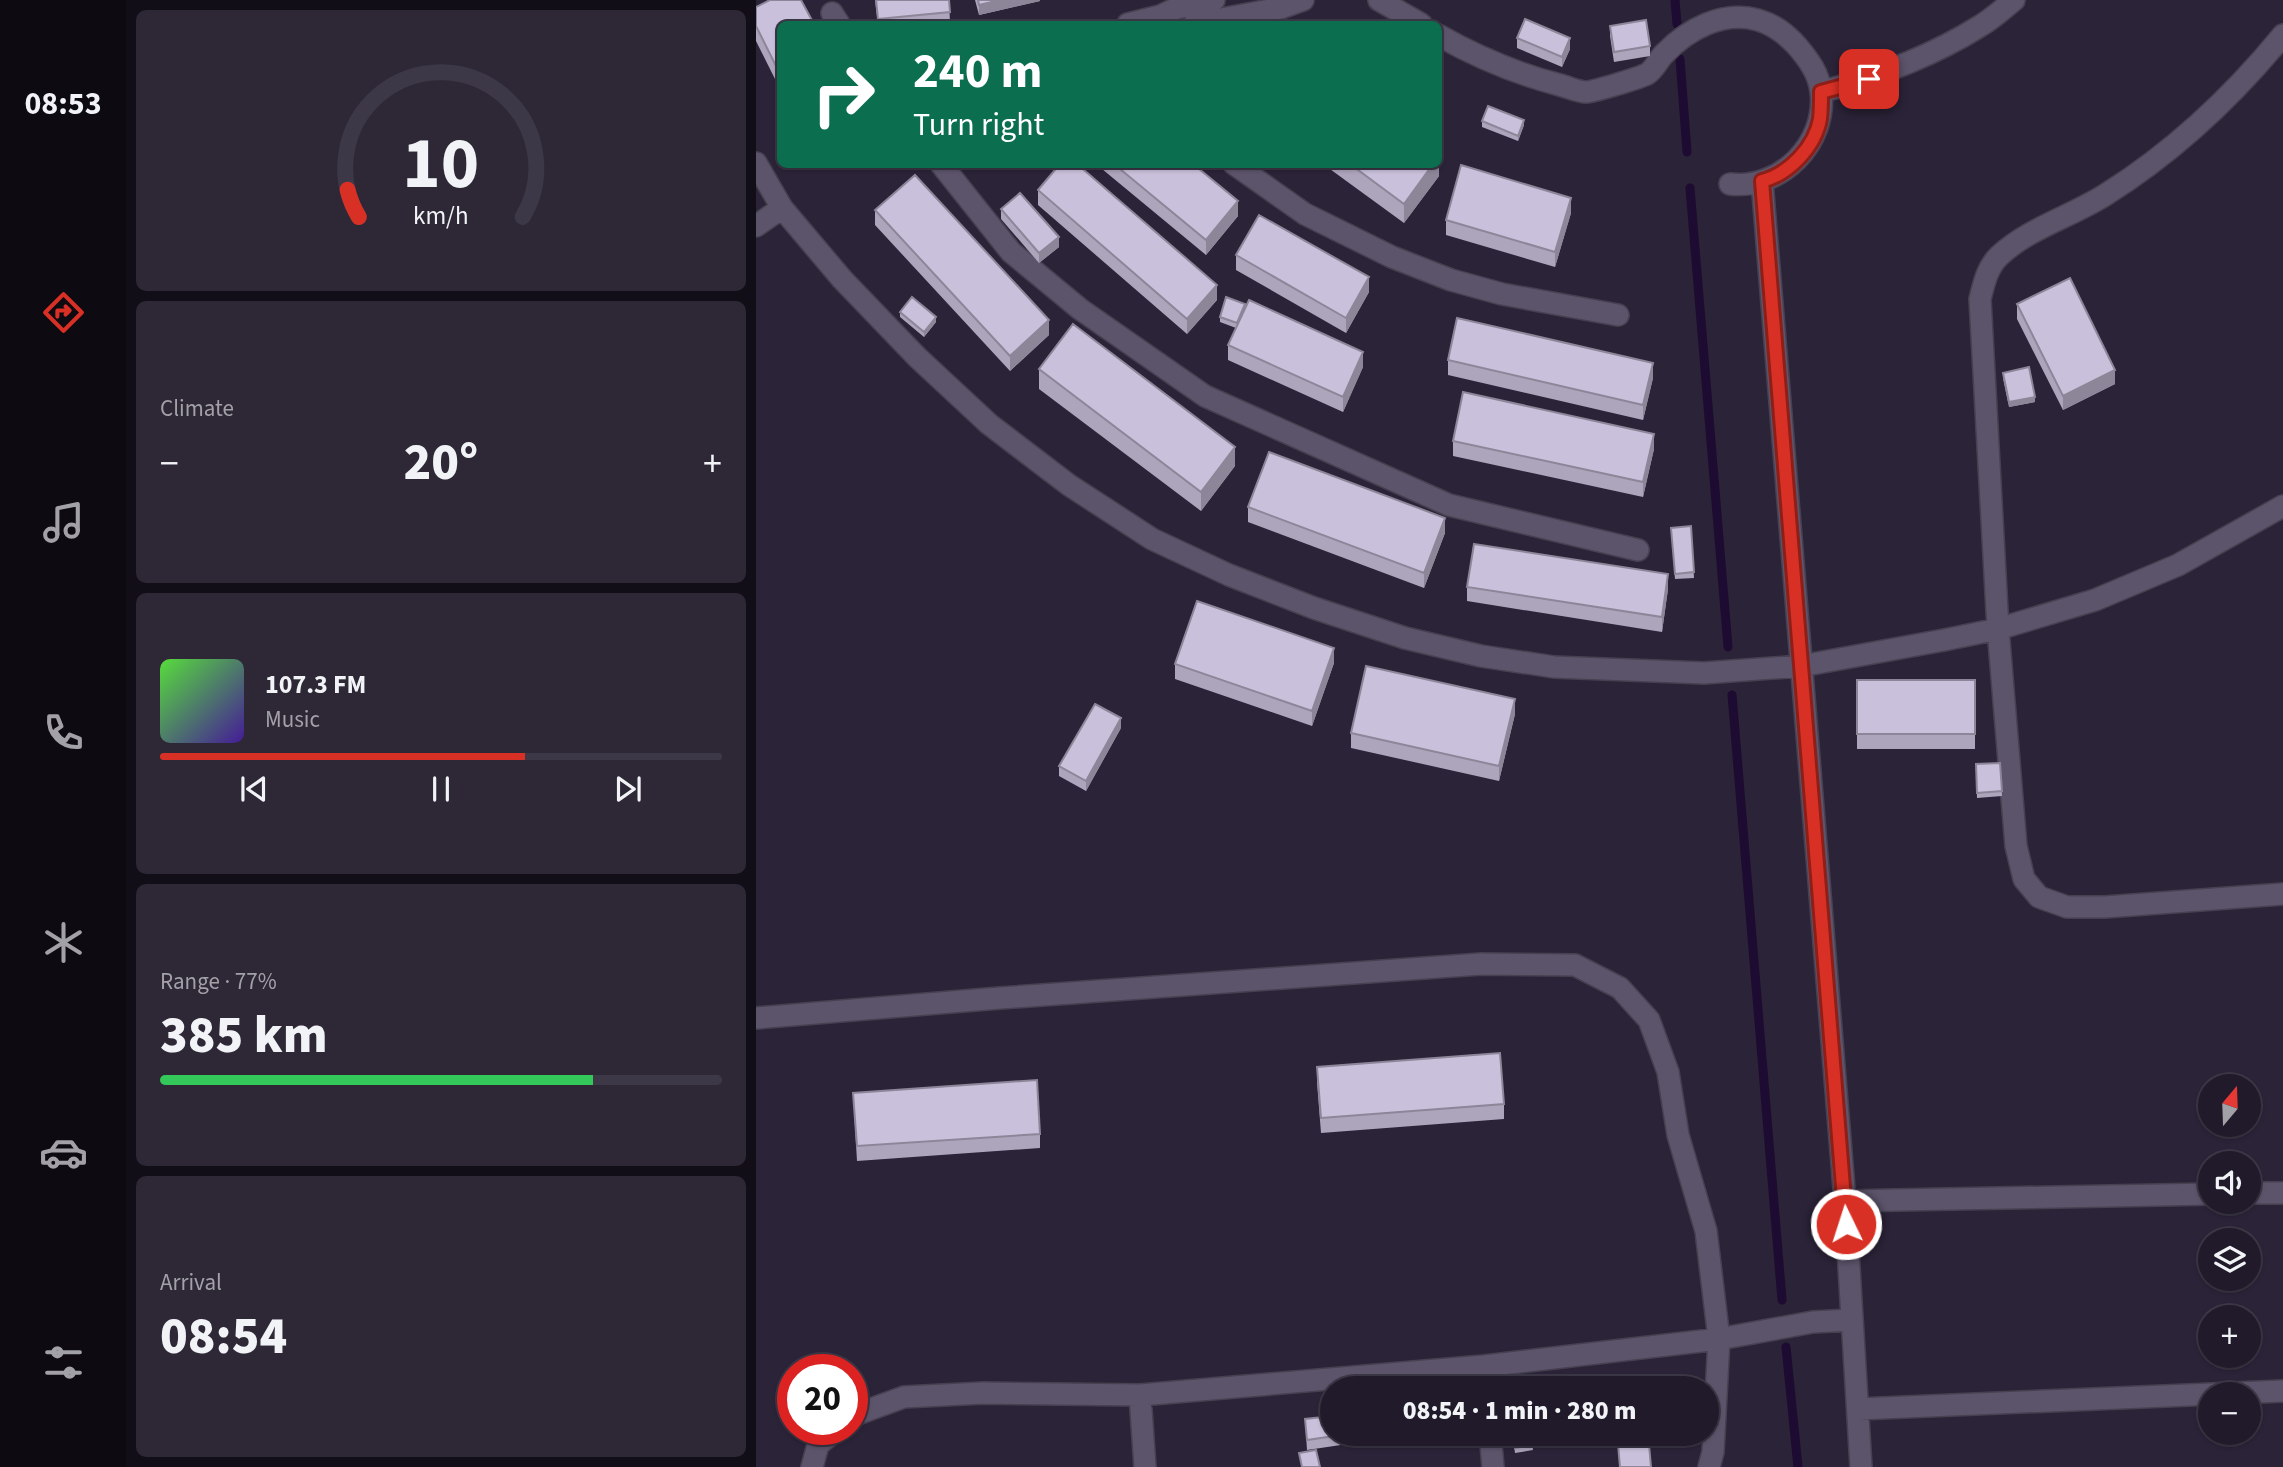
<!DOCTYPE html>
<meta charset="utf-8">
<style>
:root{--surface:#201a2a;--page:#2d2736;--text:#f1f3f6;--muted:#a2a1a8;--line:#3d3847;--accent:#d93025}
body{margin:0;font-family:"Source Sans 3",sans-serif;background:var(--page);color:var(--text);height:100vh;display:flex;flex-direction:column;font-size:26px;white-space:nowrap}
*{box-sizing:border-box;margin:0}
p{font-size:23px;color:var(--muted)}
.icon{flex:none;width:38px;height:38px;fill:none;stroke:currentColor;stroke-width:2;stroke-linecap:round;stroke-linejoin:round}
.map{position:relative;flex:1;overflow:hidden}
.side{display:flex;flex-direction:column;gap:10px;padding:10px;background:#120e17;width:630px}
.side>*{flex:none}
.guide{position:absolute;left:21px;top:21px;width:665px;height:147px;border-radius:10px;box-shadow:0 2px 5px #0004,0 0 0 2px var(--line);background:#0b6e4f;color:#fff;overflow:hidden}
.needle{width:46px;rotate:19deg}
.buttons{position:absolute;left:1442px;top:1074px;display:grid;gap:14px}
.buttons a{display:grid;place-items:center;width:63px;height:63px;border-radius:50%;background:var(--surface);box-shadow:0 2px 5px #0004,0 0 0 2px var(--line);font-size:35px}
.speed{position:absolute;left:21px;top:1354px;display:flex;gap:14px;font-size:35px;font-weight:700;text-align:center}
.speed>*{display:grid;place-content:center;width:91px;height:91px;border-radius:50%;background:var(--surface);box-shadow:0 2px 5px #0004,0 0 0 2px var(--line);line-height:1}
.speed .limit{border:10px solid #d22;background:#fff;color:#111}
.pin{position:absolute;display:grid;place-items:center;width:60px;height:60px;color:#fff;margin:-30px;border-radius:14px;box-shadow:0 4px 10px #0006}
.me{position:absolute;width:77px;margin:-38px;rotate:356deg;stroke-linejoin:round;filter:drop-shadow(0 0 5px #0008)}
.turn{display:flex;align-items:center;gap:24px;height:147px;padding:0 21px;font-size:32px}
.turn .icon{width:91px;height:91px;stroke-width:2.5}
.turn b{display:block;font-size:49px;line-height:60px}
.big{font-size:52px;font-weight:800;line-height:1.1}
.side .widget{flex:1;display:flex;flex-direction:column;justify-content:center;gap:10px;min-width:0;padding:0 24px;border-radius:10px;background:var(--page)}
.side .dial{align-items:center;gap:0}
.dial svg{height:182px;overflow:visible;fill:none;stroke:var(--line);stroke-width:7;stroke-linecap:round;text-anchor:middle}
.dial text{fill:var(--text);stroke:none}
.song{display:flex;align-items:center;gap:21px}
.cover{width:84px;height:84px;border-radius:10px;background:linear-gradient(135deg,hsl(110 70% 55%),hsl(260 70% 35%))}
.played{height:7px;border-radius:4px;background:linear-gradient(90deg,var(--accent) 65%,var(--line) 65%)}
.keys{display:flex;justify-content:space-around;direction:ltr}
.heat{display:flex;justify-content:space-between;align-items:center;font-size:38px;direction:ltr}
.charge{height:10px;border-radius:5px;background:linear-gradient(90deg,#34c759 77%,var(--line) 0)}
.trip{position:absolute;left:564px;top:1376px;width:399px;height:70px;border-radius:35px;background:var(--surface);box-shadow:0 2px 5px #0004,0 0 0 2px var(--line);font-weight:800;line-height:70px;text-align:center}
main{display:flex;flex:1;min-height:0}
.dock{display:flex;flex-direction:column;width:126px;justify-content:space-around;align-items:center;background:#0d0a11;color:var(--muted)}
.dock .icon{width:49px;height:49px}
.dock .active{color:var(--accent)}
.dock b{font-size:32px;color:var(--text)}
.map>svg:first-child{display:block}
</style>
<main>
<nav class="dock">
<b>08:53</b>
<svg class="icon active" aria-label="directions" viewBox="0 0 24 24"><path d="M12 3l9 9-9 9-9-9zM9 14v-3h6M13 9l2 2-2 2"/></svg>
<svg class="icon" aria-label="music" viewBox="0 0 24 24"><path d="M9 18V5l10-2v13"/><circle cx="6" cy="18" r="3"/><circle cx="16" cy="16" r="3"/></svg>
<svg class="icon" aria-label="phone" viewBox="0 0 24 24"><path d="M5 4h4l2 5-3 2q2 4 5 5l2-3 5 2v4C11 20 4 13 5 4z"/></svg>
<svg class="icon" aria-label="climate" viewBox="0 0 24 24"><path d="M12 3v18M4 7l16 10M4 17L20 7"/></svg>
<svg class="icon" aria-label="car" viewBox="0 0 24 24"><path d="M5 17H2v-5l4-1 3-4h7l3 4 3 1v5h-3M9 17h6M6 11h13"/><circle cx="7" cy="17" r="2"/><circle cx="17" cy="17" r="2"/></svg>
<svg class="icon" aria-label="filters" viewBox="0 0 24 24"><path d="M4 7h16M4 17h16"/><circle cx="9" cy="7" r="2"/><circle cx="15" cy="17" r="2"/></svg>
</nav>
<section class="side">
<div class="widget dial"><svg viewBox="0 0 100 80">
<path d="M14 69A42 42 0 1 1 86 69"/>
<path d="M14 69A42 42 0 0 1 9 57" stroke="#d93025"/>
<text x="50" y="56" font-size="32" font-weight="700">10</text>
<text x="50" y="72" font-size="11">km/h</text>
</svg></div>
<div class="widget"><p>Climate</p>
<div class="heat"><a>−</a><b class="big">20°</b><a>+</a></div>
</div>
<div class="widget">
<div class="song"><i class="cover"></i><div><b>107.3 FM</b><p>Music</p></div></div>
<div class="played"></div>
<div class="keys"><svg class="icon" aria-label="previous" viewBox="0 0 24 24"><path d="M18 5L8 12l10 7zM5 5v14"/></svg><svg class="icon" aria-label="pause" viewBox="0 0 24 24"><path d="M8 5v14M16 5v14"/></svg><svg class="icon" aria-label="next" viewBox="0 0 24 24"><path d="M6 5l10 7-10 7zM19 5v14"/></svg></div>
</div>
<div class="widget"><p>Range · 77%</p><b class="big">385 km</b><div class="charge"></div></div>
<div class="widget"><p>Arrival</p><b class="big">08:54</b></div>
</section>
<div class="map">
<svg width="1527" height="1467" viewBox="0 0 1527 1467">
<rect width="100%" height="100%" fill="#2b2338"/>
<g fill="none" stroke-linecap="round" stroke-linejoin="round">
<path stroke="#1d0b32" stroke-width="9" d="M919,0l2,24
M924,59l7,93
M934,188l38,459
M976,695l50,605
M1030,1347l12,120"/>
<g stroke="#464050" stroke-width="24">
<path id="minor" d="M623,0l42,24
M76,13l7,11
M372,24l32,-8 17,-8 37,-8
M438,24l87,-16 22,-8
M682,35c39,22 79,39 122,50 8,2 18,7 26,7 7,0 53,-14 61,-18 7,-4 11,-14 17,-20 24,-25 59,-44 94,-34 17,5 28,14 39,26 12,14 22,28 24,46 6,51 -40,98 -91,92
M1527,35c-50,61 -111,118 -178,160 -35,22 -76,33 -106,61 -12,12 -15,27 -19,43l18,330 18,217 8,33 15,18 28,10h38l178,-13
M1065,92c55,-15 110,-35 159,-66 12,-7 23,-17 34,-26
M0,163l26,45 60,71 75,78 72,67 80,61 83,54 77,36 85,33 91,30 76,18 73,11 150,6 97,-7 143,-26 54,-11 97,-29 83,-35 105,-59
M185,164l70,88 69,57 125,87 244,109 189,45
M478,164l71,50 87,43 59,23 51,14 116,21
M1006,181l83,1020 16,266
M0,226l26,-18
M0,1018l244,-20 481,-34 94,1 45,23 29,32 19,52 10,63 28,96 13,108 -6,113 -4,15
M1493,1193h34
M1089,1201l365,-7
M728,1366l2,22
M384,1395l5,72
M1102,1409l425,-18
M96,1416l52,-19 79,-4 157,2 344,-29 235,-27 94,-17 38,-2
M734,1433l3,34
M56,1467l6,-22 18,-15"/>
</g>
<use href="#minor" stroke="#5c546b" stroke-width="21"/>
</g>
<path fill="#ada5bc" d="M119,0h74l1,23 -22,1h-50z
M219,0h65v1l-61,14z
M0,7l24,17v65l-24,-48z
M854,26l40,20v10l-36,6 -4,-26z
M761,38l53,11 -8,18 -45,-19z
M726,121l42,4 -6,16 -36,-14z
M340,164h97l45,52 -32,39z
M567,164h115l1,12 -35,47z
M282,190l179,110 -30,34 -149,-129z
M245,209l58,38 -20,16 -38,-44z
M119,210l174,125 -39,36 -135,-146z
M815,213l-16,54 -109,-32v-15z
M480,255l133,37 -23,41 -110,-63z
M1261,304l98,80 -52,26 -46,-91z
M489,309l118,58 -20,45 -115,-52v-15l8,-17 -16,-6v-5z
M144,312l36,10 -12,15 -24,-20z
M692,360l205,18 -10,42 -195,-45z
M283,369l196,97 -34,45 -162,-122z
M1247,373l32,29 -26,5 -6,-29z
M697,441l201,8 -11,48 -190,-41z
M492,507l197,26 -21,55 -176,-66z
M935,526l3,52 -19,1 -4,-51z
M711,587l201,2 -6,43 -195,-31z
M578,663l-22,63 -137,-47v-15z
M1101,680h118v69h-118z
M759,714l-16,67 -148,-33v-15z
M365,728l-35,63 -27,-15v-10z
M1244,763l2,33 -25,2 -1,-34z
M561,1067l187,37v15l-183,14 -4,-51z
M97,1093l187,41v14l-183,13z
M549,1419l27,14h29v9l-54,8z
M756,1433h19l2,17 -18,3z"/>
<path fill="#8d8699" d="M244,0h40v1l-61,14v-10z
M814,38v11l-8,18v-10z
M768,120v5l-6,16v-5z
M683,157v19l-35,47v-19l29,-40h5z
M815,198v15l-16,54v-15z
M482,201v15l-32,39v-15z
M303,237v10l-20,16v-10z
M613,277v15l-23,41v-15z
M461,285v15l-30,34v-15z
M180,317v5l-12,15v-5z
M293,320v15l-39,36v-15z
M607,352v15l-20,45v-15z
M897,363v15l-10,42v-15z
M1359,370v14l-52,26v-14z
M1279,397v5l-26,5v-5z
M898,434v15l-11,48v-15z
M479,447v19l-34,45v-19z
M689,518v15l-21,55v-15z
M912,574v15l-6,43v-15z
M578,648v15l-22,63v-15z
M759,699v15l-16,67v-15z
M365,718v10l-35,63v-10z"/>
<path fill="#c9c0db" stroke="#8d8699" stroke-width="2" d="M14,0h31l13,24h-34v50l-24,-48v-19z
M120,0h73l1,12 -72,7z
M222,0h22l-21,5z
M769,19l45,19 -8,19 -45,-19z
M890,20l4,26 -36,6 -4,-26z
M732,106l36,14 -6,16 -36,-15z
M304,164h17l140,121 -30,34 -149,-129z
M358,164h79l45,37 -32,39z
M594,164h83l-29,40z
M705,165l110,33 -16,54 -109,-32z
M159,175l134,145 -39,36 -135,-146z
M264,193l39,44 -20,16 -38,-44z
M503,215l110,62 -23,41 -110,-63z
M1314,278l45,92 -52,26 -46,-92z
M156,297l24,20 -12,15 -24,-20z
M470,297l19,7 -8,19 -17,-6z
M493,300l114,52 -20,45 -115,-52z
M701,318l196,45 -10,42 -195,-45z
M317,324l162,123 -34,45 -162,-123z
M1273,367l6,30 -26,5 -6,-29z
M707,392l191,42 -11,48 -190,-41z
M513,452l176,66 -21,55 -176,-66z
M935,526l3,46 -19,2 -4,-46z
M718,544l194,30 -6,43 -195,-30z
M441,601l137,47 -22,63 -137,-47z
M610,666l149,33 -16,67 -148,-33z
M1101,680h118v54h-118z
M339,704l26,14 -35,63 -27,-15z
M1244,763l2,28 -25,2 -1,-29z
M744,1053l4,51 -183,14 -4,-51z
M281,1080l3,54 -183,12 -4,-53z
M888,1380v8h-31v-6z
M576,1416v17h22l-47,7 -2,-21z
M757,1433h18l2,12 -18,3z
M861,1433h31l3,34h-31z
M560,1450l4,17h-18l-3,-14z"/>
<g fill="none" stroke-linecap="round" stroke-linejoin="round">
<g stroke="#8d1f18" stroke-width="18">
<path id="route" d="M1090,1224l-84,-1043c27,-7 53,-34 58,-62 1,-9 1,-18 1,-27l48,-13"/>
</g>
<use href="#route" stroke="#d93025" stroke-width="12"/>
</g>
</svg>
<div class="buttons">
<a><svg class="needle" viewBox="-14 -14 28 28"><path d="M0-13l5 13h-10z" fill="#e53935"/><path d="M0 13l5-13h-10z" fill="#a2a1a8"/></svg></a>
<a><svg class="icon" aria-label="sound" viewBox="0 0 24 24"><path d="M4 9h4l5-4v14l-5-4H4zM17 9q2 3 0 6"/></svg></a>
<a><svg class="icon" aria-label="layers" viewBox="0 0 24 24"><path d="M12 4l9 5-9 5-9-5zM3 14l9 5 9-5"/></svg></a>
<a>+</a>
<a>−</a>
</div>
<div class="speed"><div class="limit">20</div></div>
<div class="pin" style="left:1113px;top:79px;background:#d93025"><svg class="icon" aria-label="arrive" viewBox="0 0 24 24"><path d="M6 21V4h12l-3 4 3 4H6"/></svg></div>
<svg class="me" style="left:1090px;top:1224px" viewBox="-20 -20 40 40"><circle r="17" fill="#d93025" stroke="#fff" stroke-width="3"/><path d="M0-11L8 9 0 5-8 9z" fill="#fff"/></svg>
<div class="trip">08:54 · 1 min · 280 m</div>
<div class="guide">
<div class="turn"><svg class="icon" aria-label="right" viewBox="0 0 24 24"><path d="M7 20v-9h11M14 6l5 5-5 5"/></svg><div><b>240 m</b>Turn right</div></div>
</div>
</div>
</main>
